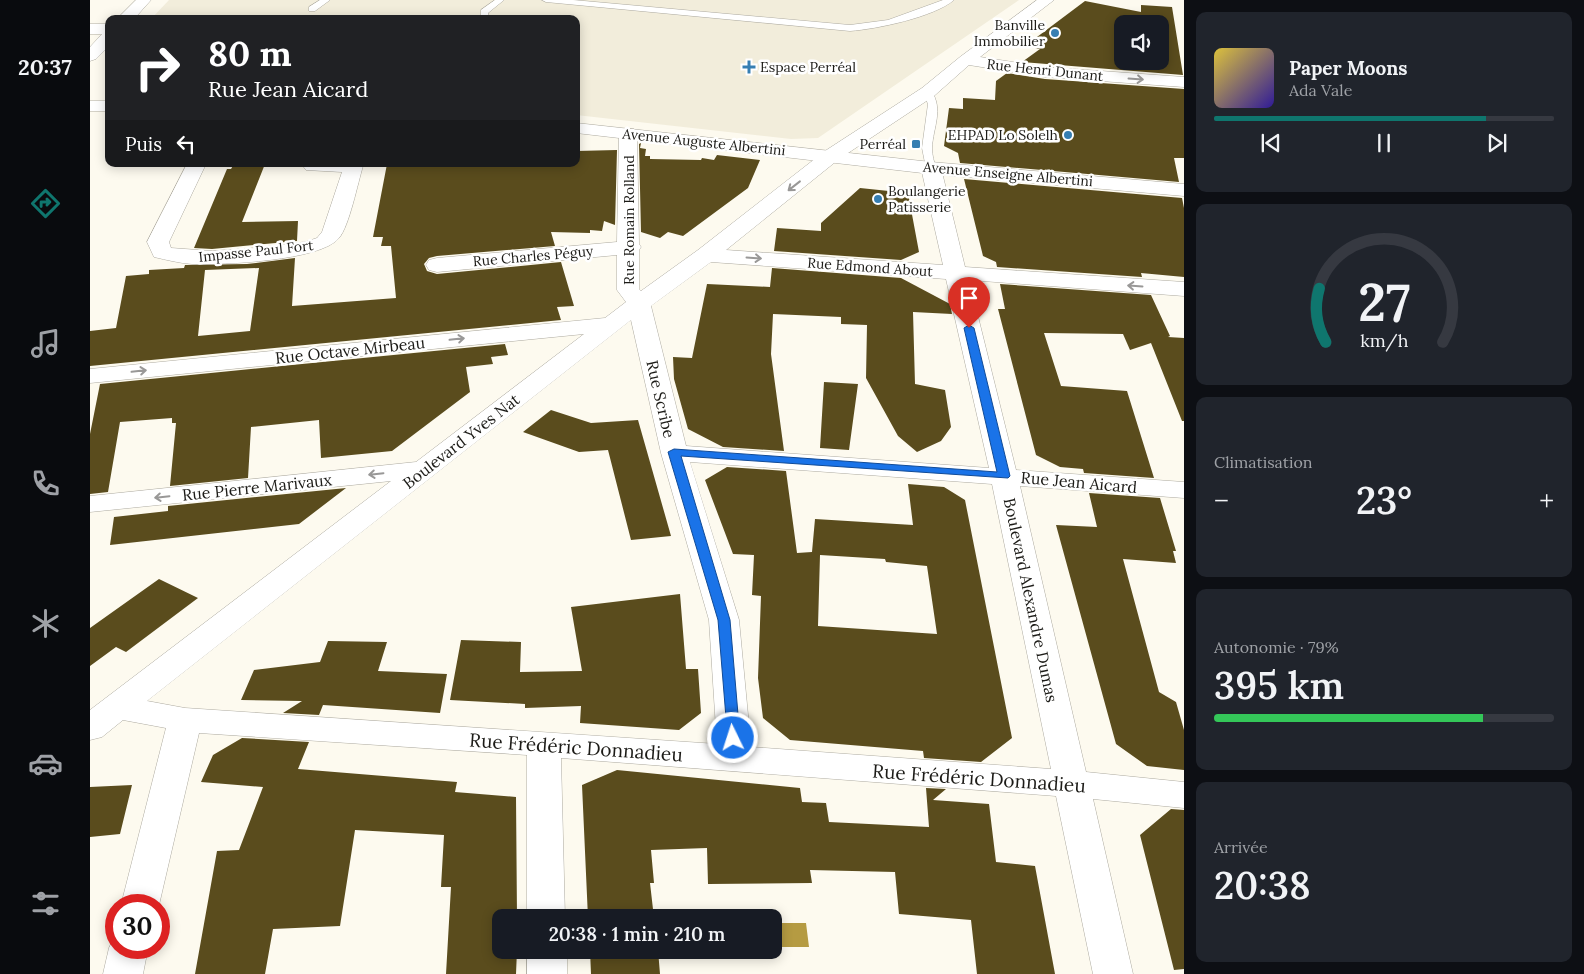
<!DOCTYPE html>
<html lang="fr">
<meta charset="utf-8">
<style>
:root{--surface:#171b24;--page:#20242c;--text:#f1f3f6;--muted:#9ea1a6;--line:#363941;--accent:#0f766e}
body{margin:0;font-family:Lora,serif;background:var(--page);color:var(--text);height:100vh;display:flex;flex-direction:column;font-size:19px;white-space:nowrap}
*{box-sizing:border-box;margin:0}
p{font-size:16px;color:var(--muted)}
.icon{flex:none;width:28px;height:28px;fill:none;stroke:currentColor;stroke-width:2;stroke-linecap:round;stroke-linejoin:round}
.map{position:relative;flex:1;overflow:hidden}
.panel{display:flex;flex-direction:column;gap:12px;padding:12px;background:#0d0f14;width:400px}
.panel>*{flex:none}
.banner{position:absolute;left:15px;top:15px;width:475px;height:152px;border-radius:10px;box-shadow:0 2px 12px #0003;background:#202124;color:#fff;overflow:hidden}
.tools{position:absolute;left:1024px;top:15px;display:grid;gap:10px}
.tools a{display:grid;place-items:center;width:55px;height:55px;border-radius:10px;background:var(--surface);box-shadow:0 2px 12px #0003;font-size:25px}
.speed{position:absolute;left:15px;top:894px;display:flex;gap:10px;font-size:25px;font-weight:700;text-align:center}
.speed>*{display:grid;place-content:center;width:65px;height:65px;border-radius:50%;background:var(--surface);box-shadow:0 2px 12px #0003;line-height:1}
.speed .limit{border:8px solid #d22;background:#fff;color:#111}
.pin{position:absolute;display:grid;place-items:center;width:42px;height:42px;color:#fff;margin:-51px -21px;border-radius:50% 50% 50% 0;rotate:-45deg;box-shadow:0 0 5px #0007}
.pin .icon{rotate:45deg}
.me{position:absolute;width:55px;margin:-28px;rotate:356deg;stroke-linejoin:round;filter:drop-shadow(0 0 4px #0008)}
.turn{display:flex;align-items:center;gap:18px;height:105px;padding:0 20px;font-size:22px}
.turn .icon{width:65px;height:65px;stroke-width:2.5}
.turn b{display:block;font-size:35px;line-height:42px}
.then{display:flex;align-items:center;height:48px;padding:0 20px;background:#0003;gap:10px;font-size:19px}
.big{font-size:38px;font-weight:600;line-height:1.1}
.panel .tile{flex:1;display:flex;flex-direction:column;justify-content:center;gap:8px;min-width:0;padding:0 18px;border-radius:10px;background:var(--page)}
.panel .dial{align-items:center;gap:0}
.dial svg{height:130px;overflow:visible;fill:none;stroke:var(--line);stroke-width:7;stroke-linecap:round;text-anchor:middle}
.dial text{fill:var(--text);stroke:none}
.song{display:flex;align-items:center;gap:15px}
.cover{width:60px;height:60px;border-radius:8px;background:linear-gradient(135deg,hsl(50 70% 55%),hsl(250 70% 35%))}
.played{height:5px;border-radius:2px;background:linear-gradient(90deg,var(--accent) 80%,var(--line) 80%)}
.keys{display:flex;justify-content:space-around;direction:ltr}
.heat{display:flex;justify-content:space-between;align-items:center;font-size:28px;direction:ltr}
.charge{height:8px;border-radius:4px;background:linear-gradient(90deg,#34c759 79%,var(--line) 0)}
.trip{position:absolute;left:402px;top:909px;width:290px;height:50px;border-radius:10px;background:var(--surface);box-shadow:0 2px 12px #0003;font-weight:600;line-height:50px;text-align:center}
main{display:flex;flex:1;min-height:0}
.menu{display:flex;flex-direction:column;width:90px;justify-content:space-around;align-items:center;background:#090b0e;color:var(--muted)}
.menu .icon{width:35px;height:35px}
.menu .selected{color:var(--accent)}
.menu b{font-size:22px;color:var(--text)}
.map>svg:first-child{display:block}
</style>
<main>
<nav class="menu">
<b>20:37</b>
<svg class="icon selected" aria-label="directions" viewBox="0 0 24 24"><path d="M12 3l9 9-9 9-9-9zM9 14v-3h6M13 9l2 2-2 2"/></svg>
<svg class="icon" aria-label="music" viewBox="0 0 24 24"><path d="M9 18V5l10-2v13"/><circle cx="6" cy="18" r="3"/><circle cx="16" cy="16" r="3"/></svg>
<svg class="icon" aria-label="phone" viewBox="0 0 24 24"><path d="M5 4h4l2 5-3 2q2 4 5 5l2-3 5 2v4C11 20 4 13 5 4z"/></svg>
<svg class="icon" aria-label="climate" viewBox="0 0 24 24"><path d="M12 3v18M4 7l16 10M4 17L20 7"/></svg>
<svg class="icon" aria-label="car" viewBox="0 0 24 24"><path d="M5 17H2v-5l4-1 3-4h7l3 4 3 1v5h-3M9 17h6M6 11h13"/><circle cx="7" cy="17" r="2"/><circle cx="17" cy="17" r="2"/></svg>
<svg class="icon" aria-label="filters" viewBox="0 0 24 24"><path d="M4 7h16M4 17h16"/><circle cx="9" cy="7" r="2"/><circle cx="15" cy="17" r="2"/></svg>
</nav>
<div class="map">
<svg width="1094" height="974" viewBox="0 0 1094 974">
<rect width="100%" height="100%" fill="#fdfaef"/>
<path fill="#f2eddb" d="M79,0h850l-201,138 -27,1 -215,-24v-96h-425z"/>
<path fill="#b59b42" d="M684,923h32l3,24h-35z"/>
<path fill="#5a4c1d" fill-rule="evenodd" d="M995,1l56,11v-7l31,2 11,68 -161,-13 18,-13 -15,-3zM1032,24h38v37h-38z
M917,73l38,6 139,10v69h-10l5,24 -219,-19 -2,-10 -14,-7 5,-38 14,1v-11l32,2 1,-19z
M551,143l-1,5 6,1 -1,7h5v3l51,1 1,-2 12,2 3,-5 43,5 -12,28 -65,48 -15,-4 -8,6 -19,-6 -2,-88z
M527,150l-2,75 -11,-4 -2,10 -12,-1v3l-39,-1 4,14 -118,10 -8,2 -5,6 3,7 10,3 124,-12 13,44 -17,1 4,13 -471,46v-35l26,-3 10,-52 23,-2v-4l35,-2 1,-3 62,-1 48,-6 -3,48 104,-8 -5,-52h-10l2,-9h-10l14,-73h189v-13zM169,268l-9,63 -52,5 7,-66z
M144,164h31l-23,58 56,-1 -1,20 -85,8 -18,-1 33,-79h4z
M874,179l218,19 2,10v69l-43,-4 1,4 -145,-10 -1,-5 -13,-6z
M770,188l48,5 11,59 -18,8 -127,-9 3,-23 44,3v-8z
M682,268l129,10 49,26 2,10 -39,-2 2,72 30,6 6,37 -10,14 -24,11 -19,-16 -32,-58 1,-53 -26,-1v-7l-68,-3 -2,40 13,97 -61,-4 -35,-18 -14,-50 -1,-22 19,1 15,-74 63,3z
M910,284l151,11 19,41 -2,1 16,1v83h-2l-31,-78 -21,7 -7,-16 -79,-1 17,53 66,5 27,87 -70,-5 -1,-4 -23,-2 -24,-12 -38,-146h7z
M415,344l3,11 -17,2 2,7 -27,3 4,25 -78,59 -71,7 -2,-38 -68,7 -3,51 -78,8 6,-63h-4v-5l-52,4 -12,70 -18,2v-60l10,-50z
M734,382l34,2 -9,66 -29,-2z
M461,410l40,13 47,-3 33,116 -40,4 -23,-90 -29,2 -56,-20z
M637,467l59,4 11,82 15,-1 3,-33 98,6 -5,-41 36,3 21,13 47,238 -31,24 -57,-4 -1,-7 -133,-11 -27,-22 -5,-40 3,-82 -9,-1 2,-40 -21,-1 -28,-74zM730,555l65,4 1,3 41,4 10,68 -119,-8z
M256,488l-47,36 -189,21 4,-28 54,-6v-5z
M999,493l71,5 16,53h-3l3,12 -53,-4 36,133 17,10 8,28v40l-37,-4 -31,-22 -60,-219 41,2z
M69,579l39,19 -72,54 -10,-5 -26,19v-38z
M590,594l6,75h12l3,44 -22,17 -99,-7 1,-17 -56,2v-4l-75,-4 11,-60 60,2 -1,30 62,-1 -11,-64z
M238,641l59,1 -9,29 69,3 -7,39 -117,-8 -4,10 -36,-2 19,-12 -61,-1 13,-30 66,-8z
M152,738l67,4 -11,27 159,13 -2,10 61,5 1,121h-16v32h16l-1,24h-70l5,-87h-10l3,-52 -89,-5 -15,96 -67,3 -8,45h-70l22,-123 22,-1 24,-63 -62,-5 12,-27z
M527,770l183,18 2,14 24,1 3,19 100,5 -3,-39 20,1 -13,11 56,4 7,58 39,4 20,108h-78l-6,-54 -72,-6 -4,-42 -85,-2 2,13 -104,1 -1,-36 -56,2 3,33h-4l4,35h-66l-6,-133z
M42,785l-12,49 -30,3v-50z
M1081,809l13,1v159l-10,1 -34,-135z
M500,950h68l2,24h-69z"/>
<g fill="none" stroke-linecap="round" stroke-linejoin="round">
<g stroke="#adaaa0" stroke-width="1">
<path id="lane" d="M230,0h10l-15,11h-6v-4z
M405,0h9l-16,13 1,6h-8v-9z
M452,0h31l277,25 38,-5 55,-20h11c-20,17 -77,29 -104,31l-304,-29z
M838,89l3,1c13,20 2,37 1,58 0,7 2,14 4,20l-5,3 -5,-3 -4,-20 6,-44 -5,-12z"/>
</g>
<g stroke="#adaaa0" stroke-width="1">
<path id="street" d="M947,0h17l-74,57 65,10 139,10v10l-139,-10 -76,-12 -35,31 -95,63 -113,91 217,15 -22,-97 3,-4h14l3,4 24,99 219,15v14l-215,-16 47,190 168,12v16l-164,-12 66,286 98,10v26l-91,-9 40,175h-40l-37,-178 -495,-38 4,160h-38v-163l-328,-22 -40,172h-38l45,-177 -43,-8 -21,17 -12,3v-30l301,-229 -301,31v-16l326,-34 168,-128 -494,49v-14l515,-51 21,-16 -9,-12v-35l-180,17 -8,-2 -3,-5 3,-5 8,-2 180,-16 2,-109 3,-4h12l3,4 2,111 2,3 -2,3v39l2,2 57,-41 127,-99 97,-63 38,-31zM621,262l235,17 43,189 -303,-22 -35,-140zM541,320l30,133 48,167 8,124 -532,-36 -38,-7zM600,462l302,22 59,285 -300,-22 -12,-127z
M0,24h19v10h-19z
M97,164h19l-37,78 2,6 41,3 43,-3 50,-6 12,-4 5,-6 20,-60 -36,-2 -3,-4 2,-2h56l2,2c-5,16 -14,61 -24,72 -18,23 -117,27 -147,26 -13,-1 -25,-4 -38,-7l-7,-15z
M25,936l1,12h32l-5,26h-40l6,-26z
M437,950h40v24h-40z"/>
</g>
<g stroke="#adaaa0" stroke-width="1">
<path id="secondary" d="M46,0h15l-17,19h-17z
M19,31v15l-13,13 -6,2v-14l13,-14z
M0,101h19v10h-19z
M486,123l355,39 253,22v12l-253,-22 -355,-41z"/>
</g>
<use href="#lane" fill="#fff" fill-rule="evenodd"/>
<use href="#street" fill="#fff" fill-rule="evenodd"/>
<use href="#secondary" fill="#fff" fill-rule="evenodd"/>
</g>
<defs><path id="oneway-shaft" d="M-6 0H5M1.5-3L5.5 0L1.5 3" fill="none" stroke-width="1.6" stroke-linecap="round" stroke-linejoin="round" transform="scale(1.25)"/></defs>
<g stroke="#999897">
<use href="#oneway-shaft" transform="translate(1046 79) rotate(4)"/>
<use href="#oneway-shaft" transform="translate(704 186) rotate(142)"/>
<use href="#oneway-shaft" transform="translate(664 258) rotate(4)"/>
<use href="#oneway-shaft" transform="translate(1045 286) rotate(-176)"/>
<use href="#oneway-shaft" transform="translate(367 339) rotate(-6)"/>
<use href="#oneway-shaft" transform="translate(49 371) rotate(-6)"/>
<use href="#oneway-shaft" transform="translate(286 474) rotate(174)"/>
<use href="#oneway-shaft" transform="translate(72 497) rotate(174)"/>
</g>
<path fill="#1a73e8" stroke="#114b97" d="M879,325l5,3 36,148 -2,2 -327,-22 49,164 10,118 -7,6 -5,-2 -10,-122 -50,-168 6,-3 323,23 -33,-144z"/>
<g fill="#367eb2" stroke="#fff" stroke-width="2">
<circle cx="965" cy="33" r="5"/>
<path d="M656.5 59.5h5v5h5v5h-5v5h-5v-5h-5v-5h5z"/>
<circle cx="978" cy="135" r="5"/>
<rect x="821" y="139" width="10" height="10" rx="2.5"/>
<circle cx="788" cy="199" r="5"/>
</g>
<g text-anchor="middle" dominant-baseline="central" stroke-width="5" stroke-linejoin="round" paint-order="stroke">
<g font-size="14" fill="#1c1b17" stroke="#fff" text-anchor="end">
<text x="955" y="25">Banville<tspan x="955" dy="16">Immobilier</tspan></text>
<text x="670" y="67" text-anchor="start">Espace Perréal</text>
<text x="968" y="135">EHPAD Lo Solelh</text>
<text x="816" y="144">Perréal</text>
<text x="798" y="191" text-anchor="start">Boulangerie<tspan x="798" dy="16">Patisserie</tspan></text>
</g>
<g font-size="14" fill="#1c1b17" stroke="#fff">
<text transform="translate(955 70) rotate(6)">Rue Henri Dunant</text>
<text transform="translate(614 142) rotate(6)">Avenue Auguste Albertini</text>
<text transform="translate(918 174) rotate(5)">Avenue Enseigne Albertini</text>
<text transform="translate(539 220) rotate(-90)">Rue Romain Rolland</text>
<text transform="translate(166 251) rotate(-6)">Impasse Paul Fort</text>
<text transform="translate(443 256) rotate(-5)">Rue Charles Péguy</text>
<text transform="translate(780 267) rotate(4)">Rue Edmond About</text>
</g>
<g font-size="16" fill="#1c1b17" stroke="#fff">
<text transform="translate(260 350) rotate(-6)">Rue Octave Mirbeau</text>
<text transform="translate(571 399) rotate(77)">Rue Scribe</text>
<text transform="translate(371 441) rotate(-38)">Boulevard Yves Nat</text>
<text transform="translate(989 482) rotate(5)">Rue Jean Aicard</text>
<text transform="translate(167 487) rotate(-6)">Rue Pierre Marivaux</text>
<text transform="translate(941 600) rotate(78)">Boulevard Alexandre Dumas</text>
</g>
<g font-size="19" fill="#1c1b17" stroke="#fff">
<text transform="translate(486 747) rotate(4)">Rue Frédéric Donnadieu</text>
<text transform="translate(889 778) rotate(4)">Rue Frédéric Donnadieu</text>
</g>
</g>
</svg>
<div class="tools">
<a><svg class="icon" aria-label="sound" viewBox="0 0 24 24"><path d="M4 9h4l5-4v14l-5-4H4zM17 9q2 3 0 6"/></svg></a>
</div>
<div class="speed"><div class="limit">30</div></div>
<div class="pin" style="left:879px;top:328px;background:#d93025"><svg class="icon" aria-label="arrive" viewBox="0 0 24 24"><path d="M6 21V4h12l-3 4 3 4H6"/></svg></div>
<svg class="me" style="left:643px;top:738px" viewBox="-20 -20 40 40"><circle r="17" fill="#1a73e8" stroke="#fff" stroke-width="3"/><path d="M0-11L8 9 0 5-8 9z" fill="#fff"/></svg>
<div class="trip">20:38 · 1 min · 210 m</div>
<div class="banner">
<div class="turn"><svg class="icon" aria-label="right" viewBox="0 0 24 24"><path d="M7 20v-9h11M14 6l5 5-5 5"/></svg><div><b>80 m</b>Rue Jean Aicard</div></div>
<div class="then">Puis<svg class="icon" aria-label="left" viewBox="0 0 24 24"><path d="M17 20v-9H6M10 6l-5 5 5 5"/></svg></div>
</div>
</div>
<section class="panel">
<div class="tile">
<div class="song"><i class="cover"></i><div><b>Paper Moons</b><p>Ada Vale</p></div></div>
<div class="played"></div>
<div class="keys"><svg class="icon" aria-label="previous" viewBox="0 0 24 24"><path d="M18 5L8 12l10 7zM5 5v14"/></svg><svg class="icon" aria-label="pause" viewBox="0 0 24 24"><path d="M8 5v14M16 5v14"/></svg><svg class="icon" aria-label="next" viewBox="0 0 24 24"><path d="M6 5l10 7-10 7zM19 5v14"/></svg></div>
</div>
<div class="tile dial"><svg viewBox="0 0 100 80">
<path d="M14 69A42 42 0 1 1 86 69"/>
<path d="M14 69A42 42 0 0 1 10 36" stroke="#0f766e"/>
<text x="50" y="56" font-size="32" font-weight="700">27</text>
<text x="50" y="72" font-size="11">km/h</text>
</svg></div>
<div class="tile"><p>Climatisation</p>
<div class="heat"><a>−</a><b class="big">23°</b><a>+</a></div>
</div>
<div class="tile"><p>Autonomie · 79%</p><b class="big">395 km</b><div class="charge"></div></div>
<div class="tile"><p>Arrivée</p><b class="big">20:38</b></div>
</section>
</main>
